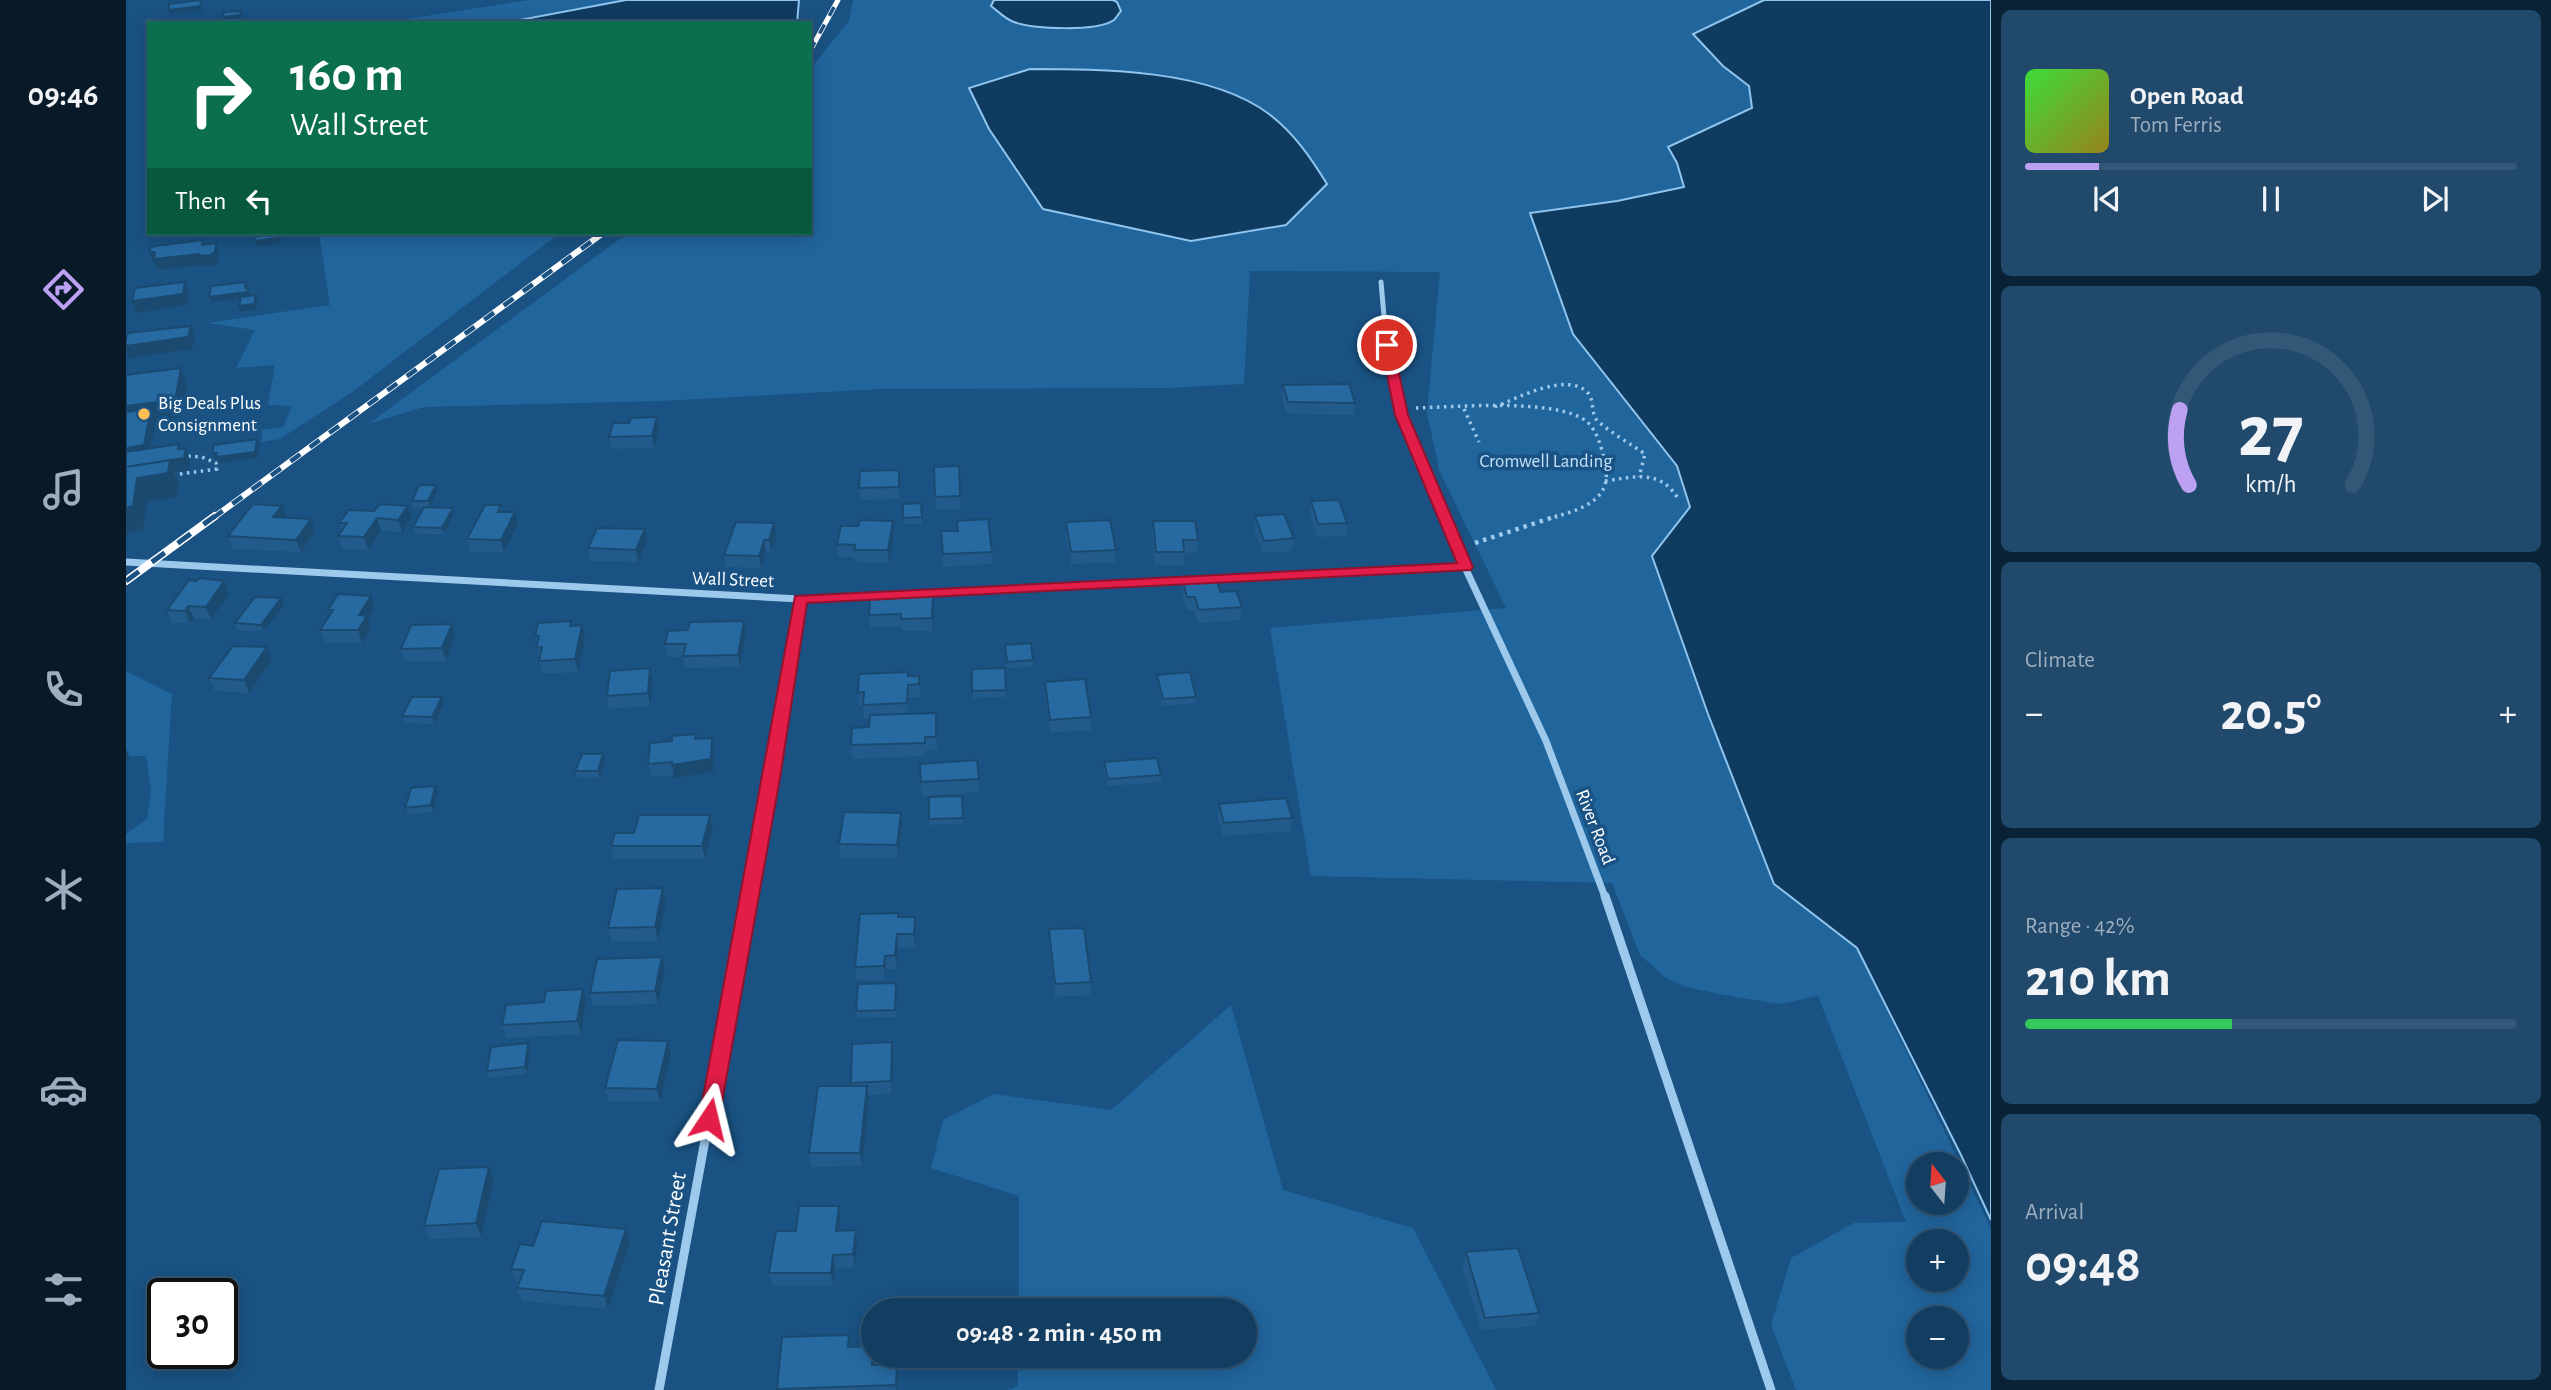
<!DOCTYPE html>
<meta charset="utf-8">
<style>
:root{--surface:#133e62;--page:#20496b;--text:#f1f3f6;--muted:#9daebe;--line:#325777;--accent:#bca0f2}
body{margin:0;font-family:"Alegreya Sans",sans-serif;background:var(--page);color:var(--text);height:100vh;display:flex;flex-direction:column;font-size:26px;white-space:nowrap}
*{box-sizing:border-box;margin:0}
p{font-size:23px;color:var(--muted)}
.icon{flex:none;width:38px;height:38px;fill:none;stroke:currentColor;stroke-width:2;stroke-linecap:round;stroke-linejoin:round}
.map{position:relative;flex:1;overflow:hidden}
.side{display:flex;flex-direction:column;gap:10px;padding:10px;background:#0a2236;width:560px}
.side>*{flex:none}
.top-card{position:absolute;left:21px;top:21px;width:665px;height:214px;border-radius:0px;box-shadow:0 4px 18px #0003,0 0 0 2px var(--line);background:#0b6e4f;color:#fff;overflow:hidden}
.needle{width:46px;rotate:343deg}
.controls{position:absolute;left:1780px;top:1152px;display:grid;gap:14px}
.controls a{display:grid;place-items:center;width:63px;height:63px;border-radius:50%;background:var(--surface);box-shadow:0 4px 18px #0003,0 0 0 2px var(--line);font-size:35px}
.speed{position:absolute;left:21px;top:1278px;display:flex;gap:14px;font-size:35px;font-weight:700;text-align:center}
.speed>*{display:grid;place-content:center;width:91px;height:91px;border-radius:50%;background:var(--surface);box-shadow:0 4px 18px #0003,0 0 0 2px var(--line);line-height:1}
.speed .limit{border:4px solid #111;border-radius:10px;background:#fff;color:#111}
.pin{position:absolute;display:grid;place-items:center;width:60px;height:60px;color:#fff;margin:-30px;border:4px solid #fff;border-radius:50%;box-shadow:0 2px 7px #0007}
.me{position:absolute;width:77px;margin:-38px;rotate:10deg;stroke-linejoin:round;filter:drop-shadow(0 0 5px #0008)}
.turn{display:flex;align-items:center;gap:24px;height:147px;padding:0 28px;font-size:32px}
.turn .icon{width:91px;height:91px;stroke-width:2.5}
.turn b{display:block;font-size:49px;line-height:60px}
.then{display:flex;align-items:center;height:66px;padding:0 28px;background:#0003;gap:14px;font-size:26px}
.big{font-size:52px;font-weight:700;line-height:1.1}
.side .card{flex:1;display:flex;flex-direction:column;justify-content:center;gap:10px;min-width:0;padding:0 24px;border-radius:10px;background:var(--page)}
.side .dial{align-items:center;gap:0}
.dial svg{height:182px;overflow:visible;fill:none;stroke:var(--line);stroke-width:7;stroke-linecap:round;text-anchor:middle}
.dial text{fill:var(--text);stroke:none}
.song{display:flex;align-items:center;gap:21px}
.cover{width:84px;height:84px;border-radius:10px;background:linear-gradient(135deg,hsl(120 70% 55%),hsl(50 70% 35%))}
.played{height:7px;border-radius:4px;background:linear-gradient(90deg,var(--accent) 15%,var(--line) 15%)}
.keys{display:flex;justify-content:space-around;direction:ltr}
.heat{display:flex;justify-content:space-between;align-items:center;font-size:38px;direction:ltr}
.charge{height:10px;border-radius:5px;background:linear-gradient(90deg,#34c759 42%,var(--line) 0)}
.trip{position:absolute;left:735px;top:1298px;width:396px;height:70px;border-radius:35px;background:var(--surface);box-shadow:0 4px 18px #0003,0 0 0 2px var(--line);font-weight:700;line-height:70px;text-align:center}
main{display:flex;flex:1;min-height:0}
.dock{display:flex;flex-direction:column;width:126px;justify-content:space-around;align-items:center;background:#081927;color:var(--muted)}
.dock .icon{width:49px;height:49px}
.dock .on{color:var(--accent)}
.dock b{font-size:32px;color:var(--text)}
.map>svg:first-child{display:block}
</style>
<main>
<nav class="dock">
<b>09:46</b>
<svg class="icon on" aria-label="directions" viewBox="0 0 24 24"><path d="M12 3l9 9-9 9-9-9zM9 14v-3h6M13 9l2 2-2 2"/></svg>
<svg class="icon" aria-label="music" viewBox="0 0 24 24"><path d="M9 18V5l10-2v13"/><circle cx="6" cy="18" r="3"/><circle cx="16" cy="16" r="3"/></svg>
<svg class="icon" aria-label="phone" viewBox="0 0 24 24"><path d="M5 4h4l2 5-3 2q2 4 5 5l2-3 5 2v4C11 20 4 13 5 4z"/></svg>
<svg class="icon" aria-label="climate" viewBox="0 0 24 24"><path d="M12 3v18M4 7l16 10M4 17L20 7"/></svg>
<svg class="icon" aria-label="car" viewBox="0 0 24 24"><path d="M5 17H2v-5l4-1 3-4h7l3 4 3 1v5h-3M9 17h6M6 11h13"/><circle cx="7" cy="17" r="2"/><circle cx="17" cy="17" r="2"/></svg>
<svg class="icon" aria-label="filters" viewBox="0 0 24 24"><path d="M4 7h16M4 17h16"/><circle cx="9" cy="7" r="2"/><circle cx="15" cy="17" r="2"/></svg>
</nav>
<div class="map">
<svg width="1865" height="1390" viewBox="0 0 1865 1390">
<rect width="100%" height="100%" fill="#195283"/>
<path fill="#21659d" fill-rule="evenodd" d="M403,0h97l-122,23h-124z
M727,0h141l19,22 26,5 46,-1 32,-24 -4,-2h651l-70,34 29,32 26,20 3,22 -84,39 9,16 7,24 -67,14 -86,12 42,121 104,132 13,41 -38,49 56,158 66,170 83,64 134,281v161h-195l-25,-65 20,-67 63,-35 52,-1 -88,-226 -38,8 -56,-9 -38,-8 -20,-9 -26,-23 -28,-72 -301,-7 -41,-248 236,-20 -67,-138 -12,-58 13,-140 -190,-1 -6,113 -77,4 -285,1 -221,12 -237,6 -56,17 260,-191h182v-164l39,-48zM904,69c70,0 183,0 240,46 13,11 24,23 35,34zM1792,1164h38v38h-38zM1792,1241h38v38h-38zM1792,1318h38v38h-38z
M193,233h241l-205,157 -75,49 -18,3v-12l21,-3 9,-21 -24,-1 7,-40 -39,3 19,-38 -48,-7 123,-18z
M0,671l46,23 -9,148 -37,1v-9l21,-15 4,-30 -5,-33h-20z
M1105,1005l52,185 130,38 83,162h-487l9,-4v-30h226v-45h-225v-115l-88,-28 12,-48 51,-26 117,16z"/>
<path fill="#103b61" stroke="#90c5ee" stroke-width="2" d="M500,0h173l-2,23h-293z
M868,0h119l4,2 4,9c-3,3 -4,6 -7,9 -17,12 -81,9 -100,2 -9,-3 -15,-10 -23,-16z
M1638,0h227v1220l-30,-65 -104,-207 -83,-64 -66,-170 -56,-158 38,-49 -13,-41 -104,-132 -43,-121 87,-12 67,-14 -7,-24 -9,-16 84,-39 -3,-22 -26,-20 -30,-32z
M904,69c72,0 179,0 239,45 25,19 42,44 58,70l-41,41 -95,16 -148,-32 -54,-80 -20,-41z"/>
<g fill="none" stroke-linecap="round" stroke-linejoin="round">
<path stroke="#9dc9ec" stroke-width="3.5" stroke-dasharray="2.5 4.5" stroke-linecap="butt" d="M1369,407c22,-9 73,-36 93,-14 6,7 3,18 8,26 6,8 39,28 49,35l-6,23
M1290,408c39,-1 140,-10 170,13 12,9 18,34 20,49 4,33 -30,40 -54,48
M1338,409l15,33
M47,475l44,-6 -1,-6 -14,-6 -16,-1
M1479,481c29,-4 54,-12 72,16"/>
<path stroke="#9dc9ec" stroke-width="4.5" stroke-dasharray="3.5 5" stroke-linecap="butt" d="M1349,543l82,-27"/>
<path stroke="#9dc9ec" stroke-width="5" d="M1255,282c6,89 24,155 61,236"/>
<path stroke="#9dc9ec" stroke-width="7" d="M1315,516l105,225 59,156
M0,562l674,37 666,-32
M624,897l50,-298"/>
<path stroke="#9dc9ec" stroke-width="9" d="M1479,896l166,494
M533,1390l91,-494"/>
<g stroke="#fff" stroke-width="5">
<path id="rail-far2" d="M684,51l28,-51"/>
</g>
<g stroke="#fff" stroke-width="6">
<path id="rail-far1" d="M87,518l390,-285"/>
</g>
<g stroke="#fff" stroke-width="8">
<path id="rail" d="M0,581l89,-65"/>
</g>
<use href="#rail-far2" stroke="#195283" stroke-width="3.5" stroke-dasharray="10" stroke-linecap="butt"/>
<use href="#rail-far1" stroke="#195283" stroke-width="4.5" stroke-dasharray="12" stroke-linecap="butt"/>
<use href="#rail" stroke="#195283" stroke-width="5" stroke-dasharray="16" stroke-linecap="butt"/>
</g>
<path fill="#225b8b" d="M1157,385l72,18 -1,12 -67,-1 -5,-17z
M503,423l30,6 -5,19 -42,1 -3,-12z
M833,466l2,43 -25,1 -2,-43z
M773,470v29l-39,1 -1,-12z
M310,485l1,6 -7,16h-17l-1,-6z
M1185,501l36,22 -1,13 -29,1 -7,-24z
M795,503l1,21h-18l-1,-20z
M375,505l2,7 15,12 -14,28h-34l-3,-13z
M156,506l5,12 24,1 4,12 -14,21 -69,-3 -4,-13z
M282,506l4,12 -10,14 -21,-1 -13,19 -26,-1 -4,-13 4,-5 -3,-8 35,-12z
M328,514l-10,20h-29l-2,-7z
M1129,516l39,22 -2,13 -29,2 -9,-25z
M1027,521l45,19 -1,13h-13v12h-29l-3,-32z
M940,522l50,28 -1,12 -44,2 -5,-29z
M815,531h17l34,21v12l-49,3z
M768,533l-5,30 -34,-1 -1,-5h-16l-1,-13z
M650,536l-5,16h-5l-5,16 -35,-1 -2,-12z
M521,542l-9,20 -48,-1 -2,-13z
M1057,582l37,10 22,15 -1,13 -43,3 -4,-13h-7l-5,-15z
M103,594l-18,25h-17l-4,4h-18l-5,-13z
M807,595v36h-31l-1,-4h-31l-1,-12z
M245,596l4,13 -7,11 3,8 -9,15h-37l-5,-13 10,-14 -2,-6z
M155,598l3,7 -20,26 -27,-1 -2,-7z
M445,621l1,4h10l3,13 -7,34 -36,2 -6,-26 1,-4 -2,-9z
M618,621l2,13 -6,33 -55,1 -2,-11h-16l-2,-13 23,-14z
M329,637l-9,24h-41l-4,-12z
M879,645l28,15v7l-26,1z
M141,647l5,13 -23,33 -34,-2 -6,-13z
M524,668l3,13 -3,25 -41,3 -2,-13z
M879,668l1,29 -33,1 -1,-29z
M1031,675l39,22v6l-33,3 -6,-24z
M782,676h11l1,13v8l-11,1 -1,16 28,-1 1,37h-11l-1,6 -73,3 -1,-14 18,-18 1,-9h-6l-1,-13 -4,1 -1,-13z
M919,682l46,35v13l-41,3 -5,-38z
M318,704l-10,20 -30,-1 -2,-7z
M571,739l17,12 -1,21 -39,6v-3l-23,2 -3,-13z
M851,760l2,32 -57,4 -1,-14z
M479,761l-5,17h-23l-2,-7z
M978,762l57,13v7l-54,4 -3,-17z
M312,793l-5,19 -25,2 -3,-6z
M836,796l1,28 -34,1v-6z
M1093,804l73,14 -1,13 -68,5 -5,-18z
M775,813l1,13 -4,32h-58l-1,-14z
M584,815l3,13 -8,31h-91l-3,-13 23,-13z
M537,888l3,14 -8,39 -46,1 -4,-14z
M772,917h17l1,13 -1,17 -17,1 -1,21h-11l-1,11h-28l-2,-13z
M923,929l42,53 -1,13 -35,2 -6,-54z
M539,971l-7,33 -65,2 -3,-13z
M770,983v34l-39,1 -1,-7z
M457,989l3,13 -5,32 -75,4 -4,-13 42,-23z
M542,1041l3,13 -11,48 -51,-1 -4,-13z
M766,1042l1,13 -1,39 -24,1 -6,71 -51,1 -2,-14 42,-67v-3z
M404,1050l-3,24 -38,4 -2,-7z
M368,1180l-13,57 -51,2 -6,-13z
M714,1220l-1,11 17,-1 1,14 -2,23 -20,1 -2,18h-61l-3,-13 27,-42z
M504,1242l-22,67 -86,-8 -5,-13 2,-6h-3l-5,-13 22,-23z
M1340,1252l73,61 -4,13 -54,4 -19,-64z
M725,1347l23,9v9l24,12 -1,13h-119l-1,-1z"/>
<path fill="#1b4a71" d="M74,0l2,11 -32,3 -1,-4z
M115,11l1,4 -1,5 -16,2 -2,-5z
M155,233v11l-24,3 -2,-6z
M77,240l4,11 9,-8 3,11 -1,9 -4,3 -11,1 -1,-2 -44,5 -3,-7h-1l-4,-11 52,-7z
M59,282l4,11 -2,12 -51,8 -4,-12z
M120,282l2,5 -1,5 1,-4 2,6v4l-39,4 -2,-5 36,-9z
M130,295l2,6 -2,9 -15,2 -2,-6z
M65,326l4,11 -3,12 -63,9 -3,-6v-6z
M55,368l6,17 -5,32 -26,4 -8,36 -22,4v-55z
M531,417l2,12 -5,19 -2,-12z
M131,439l2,6 -2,13 -39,5 -1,-4h-2l-3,-6z
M53,444l4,12 3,-8 4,12 -1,10 -14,2 4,12 -2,13 -30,5 -4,28 -17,4v-55l52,-30z
M310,485l1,6 -7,16 -2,-6z
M156,506l5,12 -14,-1z
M282,506l4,12 -10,14 -4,-12z
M327,508l1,6 -10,20 -2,-6z
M389,512l3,12 -14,28 -3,-12z
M251,518l4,13 -13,19 -4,-13z
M185,519l4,12 -14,21 -5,-12z
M767,521l1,12 -5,30 -1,-13z
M648,523l2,13 -5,16 -2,-12z
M519,529l2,13 -9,20 -2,-12z
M638,540l2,12 -5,16 -2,-12z
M98,581l5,13 -18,25 -5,-12z
M807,595l1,13 -1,23 -1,-13z
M245,596l4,13 -7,11 3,8 -9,15 -4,-13 1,-15z
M155,598l3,7 -20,26 -3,-6z
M62,606l6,13 -4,4 -5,-12z
M618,621l2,13 -6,33 -2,-12z
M326,624l3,13 -9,24 -4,-13z
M456,625l3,13 -7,34 -3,-13z
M141,647l5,13 -23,33 -5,-13z
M524,668l3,13 -3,25 -2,-13z
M316,697l2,7 -10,20 -2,-7z
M586,738l2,13 -1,21 -39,6 -2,-13z
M0,749l3,7 -3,5z
M477,754l2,7 -5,17 -2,-7z
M309,786l3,7 -5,19 -2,-7z
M775,813l1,13 -4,32 -1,-13z
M584,815l3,13 -8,31 -3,-13z
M537,888l3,14 -8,39 -3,-14z
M789,917l1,13 -1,17 -1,-13z
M771,934l1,14 -1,21 -2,-14z
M759,956l1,13 -1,11 -1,-14z
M536,957l3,14 -7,33 -3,-13z
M457,989l3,13 -5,32 -4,-13z
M542,1041l3,13 -11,48 -3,-13z
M766,1042l1,13 -1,39 -1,-13z
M402,1043l2,7 -3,24 -2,-7z
M741,1086l2,13 -7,67 -2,-13z
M363,1167l5,13 -13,57 -5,-14z
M713,1206l1,14 -2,24 -2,-13z
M500,1229l4,13 -22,67 -4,-13z
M730,1230l1,14 -2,23 -2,-13z
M707,1255l2,13 -2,18 -2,-13z
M771,1364l1,13 -1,13h-1v-5z"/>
<path fill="#276aa2" stroke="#1b4a71" stroke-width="2" d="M74,0l1,6 -32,4v-6z
M115,11l-1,4 -17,2 1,-5z
M82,20v3h-29v-1z
M130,233h23v5l-24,3z
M77,240l-1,5 14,-2 -1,9 -5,3 -11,1v-2l-45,5 1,-7h-5v-4l5,-2z
M59,282l-2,12 -51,7 3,-13z
M120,282l-1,6h3v4l-39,5 2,-11z
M130,295l-2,9 -15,2 2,-9z
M65,326l-3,11 -62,9v-7l2,-6z
M55,368l-6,32 -49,6v-31z
M1223,384l6,19 -67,-1 -5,-17z
M25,409l-7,36 -18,3v-36z
M531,417l-5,19 -43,1 4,-14h16l2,-5z
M131,439l-2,13 -39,5 1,-4h-5l2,-8z
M53,444l-1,5 8,-1 -2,10 -58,9v-15z
M44,460l-2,13 -31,5 -4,28 -7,2v-41z
M833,466l1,30 -25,1 -1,-30z
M773,470v17l-40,1 1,-17z
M293,485h17l-8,16h-16z
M1213,500l8,23 -29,1 -7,-23z
M795,503l1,14 -19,1v-14z
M127,504l29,2 -9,11 38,2 -15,21 -68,-4z
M254,504l28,2 -10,14 -21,-2 -13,19 -26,-1 9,-13h-8l10,-13 25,1z
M359,505h16l-3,7h17l-14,28 -34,-1z
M298,507l29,1 -11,20 -29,-1z
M1158,514l10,24 -30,3 -9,-25z
M862,519l4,33 -49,2 -2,-23h17l-1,-10z
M734,520l33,1 -5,29h-34l1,-5 -18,-1 4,-18h17z
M984,520l6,30 -45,2 -5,-30z
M1027,521h42l3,19h-15l1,12h-28z
M610,522l38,1 -5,17h-5l-5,16 -35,-1z
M471,528l48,1 -9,21 -48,-2z
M1090,577l4,15 16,-1 6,16 -43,3 -4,-13h-8l-4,-15z
M73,578l25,3 -18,26 -18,-1 -3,5 -18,-1 22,-30 8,1z
M212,594l33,2 -12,19 8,1 -9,14h-38l13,-20h-5z
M807,595l-1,23 -31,1v-5l-32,1 1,-18z
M129,597l26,1 -20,27 -26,-2z
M445,621l-1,5 12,-1 -7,34 -36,2 3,-14 -6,1 3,-12 -4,-1 3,-12z
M618,621l-6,34 -55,1 3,-12h-21l3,-13 20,-1 2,-8z
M326,624l-10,24 -41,1 10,-24z
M905,643l2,17 -26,2 -2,-17z
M107,646l34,1 -23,33 -35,-2z
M524,668l-2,25 -41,3 3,-25z
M879,668l1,22 -34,1v-22z
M782,672v4h11v8l-11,1 -1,18 -44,2 1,-13 -6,1 1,-19z
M1064,672l6,25 -33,2 -6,-24z
M959,679l6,38 -41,3 -5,-38z
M286,697h30l-10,20 -30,-1z
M810,713v24h-11v6l-74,2 1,-17 17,-1 1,-12z
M570,734l-1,5 17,-1 -1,21 -39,6v-3l-24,2 2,-21 22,-2v-5z
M456,754h21l-5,17h-23z
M1031,758l4,17 -53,4 -4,-17z
M851,760l2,19 -58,3 -1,-18z
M309,786l-4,19 -26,3 6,-20z
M836,796l1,22 -34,1v-22z
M1160,798l6,20 -68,5 -5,-19z
M718,812l57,1 -4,32 -58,-1z
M513,815h71l-8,31h-91l4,-13h19z
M537,888l-8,39 -47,1 9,-39z
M772,913v4h17l-1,17h-17l-2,21 -10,1 -1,10 -29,1 5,-53z
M958,928l7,54 -36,2 -6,-55z
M536,957l-7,34 -65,2 7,-34z
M770,983l-1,27 -39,1 2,-27z
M457,989l-6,32 -75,4 4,-20 38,-3 2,-11z
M492,1040l50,1 -11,48 -52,-1z
M766,1042l-1,39 -40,2 1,-39z
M402,1043l-3,24 -38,4 4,-24z
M692,1086h49l-7,67h-51z
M363,1167l-13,56 -52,3 15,-57z
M673,1206h40l-3,25 20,-1 -3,24 -20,1 -2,18h-62l7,-42h20z
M416,1221l84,8 -22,67 -87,-8 7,-18 -13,-1 9,-25 13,2z
M1392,1248l21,65 -54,5 -19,-66z
M723,1335l-1,12 25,-1 -1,19 25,-1 -1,21 -119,4 5,-52z"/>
<path fill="#e11d48" stroke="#92132f" stroke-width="2" d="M1261,341l6,4 15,70 65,152 -2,3 -664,33 -27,175 -61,341 -3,7 -7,2 -7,-2 -3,-7 96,-523 662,-33 -62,-148 -14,-70z"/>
<circle fill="#ffbe58" stroke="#195283" stroke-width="2.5" cx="18" cy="414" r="7"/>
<g text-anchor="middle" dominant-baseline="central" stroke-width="7" stroke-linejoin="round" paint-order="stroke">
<g font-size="19" fill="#fff" stroke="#195283" text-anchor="start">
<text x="32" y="403">Big Deals Plus<tspan x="32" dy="22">Consignment</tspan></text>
</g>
<g font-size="19" fill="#c2e0f9" stroke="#195283">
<text x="1420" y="461">Cromwell Landing</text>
</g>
<g font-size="19" fill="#fff" stroke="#195283">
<text transform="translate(607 580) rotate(2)">Wall Street</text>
<text transform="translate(1469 827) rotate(69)">River Road</text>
</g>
<g font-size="23" fill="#fff" stroke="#195283">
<text transform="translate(542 1239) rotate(-80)">Pleasant Street</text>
</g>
</g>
</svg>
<div class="controls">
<a><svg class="needle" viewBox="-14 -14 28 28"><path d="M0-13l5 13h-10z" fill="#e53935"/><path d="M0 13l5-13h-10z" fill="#9daebe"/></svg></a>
<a>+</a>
<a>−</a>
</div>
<div class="speed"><div class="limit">30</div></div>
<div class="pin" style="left:1261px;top:345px;background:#d93025"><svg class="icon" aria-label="arrive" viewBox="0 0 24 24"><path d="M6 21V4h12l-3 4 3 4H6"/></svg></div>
<svg class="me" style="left:583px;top:1119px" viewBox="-20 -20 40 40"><path d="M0-17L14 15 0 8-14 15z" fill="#e11d48" stroke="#fff" stroke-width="4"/></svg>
<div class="trip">09:48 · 2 min · 450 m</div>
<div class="top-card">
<div class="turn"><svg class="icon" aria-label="right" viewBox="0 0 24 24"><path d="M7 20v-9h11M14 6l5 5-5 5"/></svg><div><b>160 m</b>Wall Street</div></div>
<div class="then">Then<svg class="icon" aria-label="left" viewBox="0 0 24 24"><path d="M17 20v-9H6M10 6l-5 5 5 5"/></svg></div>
</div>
</div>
<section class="side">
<div class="card">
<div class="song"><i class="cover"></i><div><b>Open Road</b><p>Tom Ferris</p></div></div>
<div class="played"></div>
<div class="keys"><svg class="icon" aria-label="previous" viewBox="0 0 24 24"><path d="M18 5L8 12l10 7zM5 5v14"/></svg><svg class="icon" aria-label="pause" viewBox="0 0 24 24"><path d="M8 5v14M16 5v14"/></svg><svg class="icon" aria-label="next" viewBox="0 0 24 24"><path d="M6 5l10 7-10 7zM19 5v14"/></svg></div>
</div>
<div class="card dial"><svg viewBox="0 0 100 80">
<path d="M14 69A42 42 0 1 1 86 69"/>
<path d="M14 69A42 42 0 0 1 10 36" stroke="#bca0f2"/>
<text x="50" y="56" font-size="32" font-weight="700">27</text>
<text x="50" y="72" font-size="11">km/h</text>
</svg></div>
<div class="card"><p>Climate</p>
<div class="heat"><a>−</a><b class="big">20.5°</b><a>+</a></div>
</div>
<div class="card"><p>Range · 42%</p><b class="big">210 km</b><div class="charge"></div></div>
<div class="card"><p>Arrival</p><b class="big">09:48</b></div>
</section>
</main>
